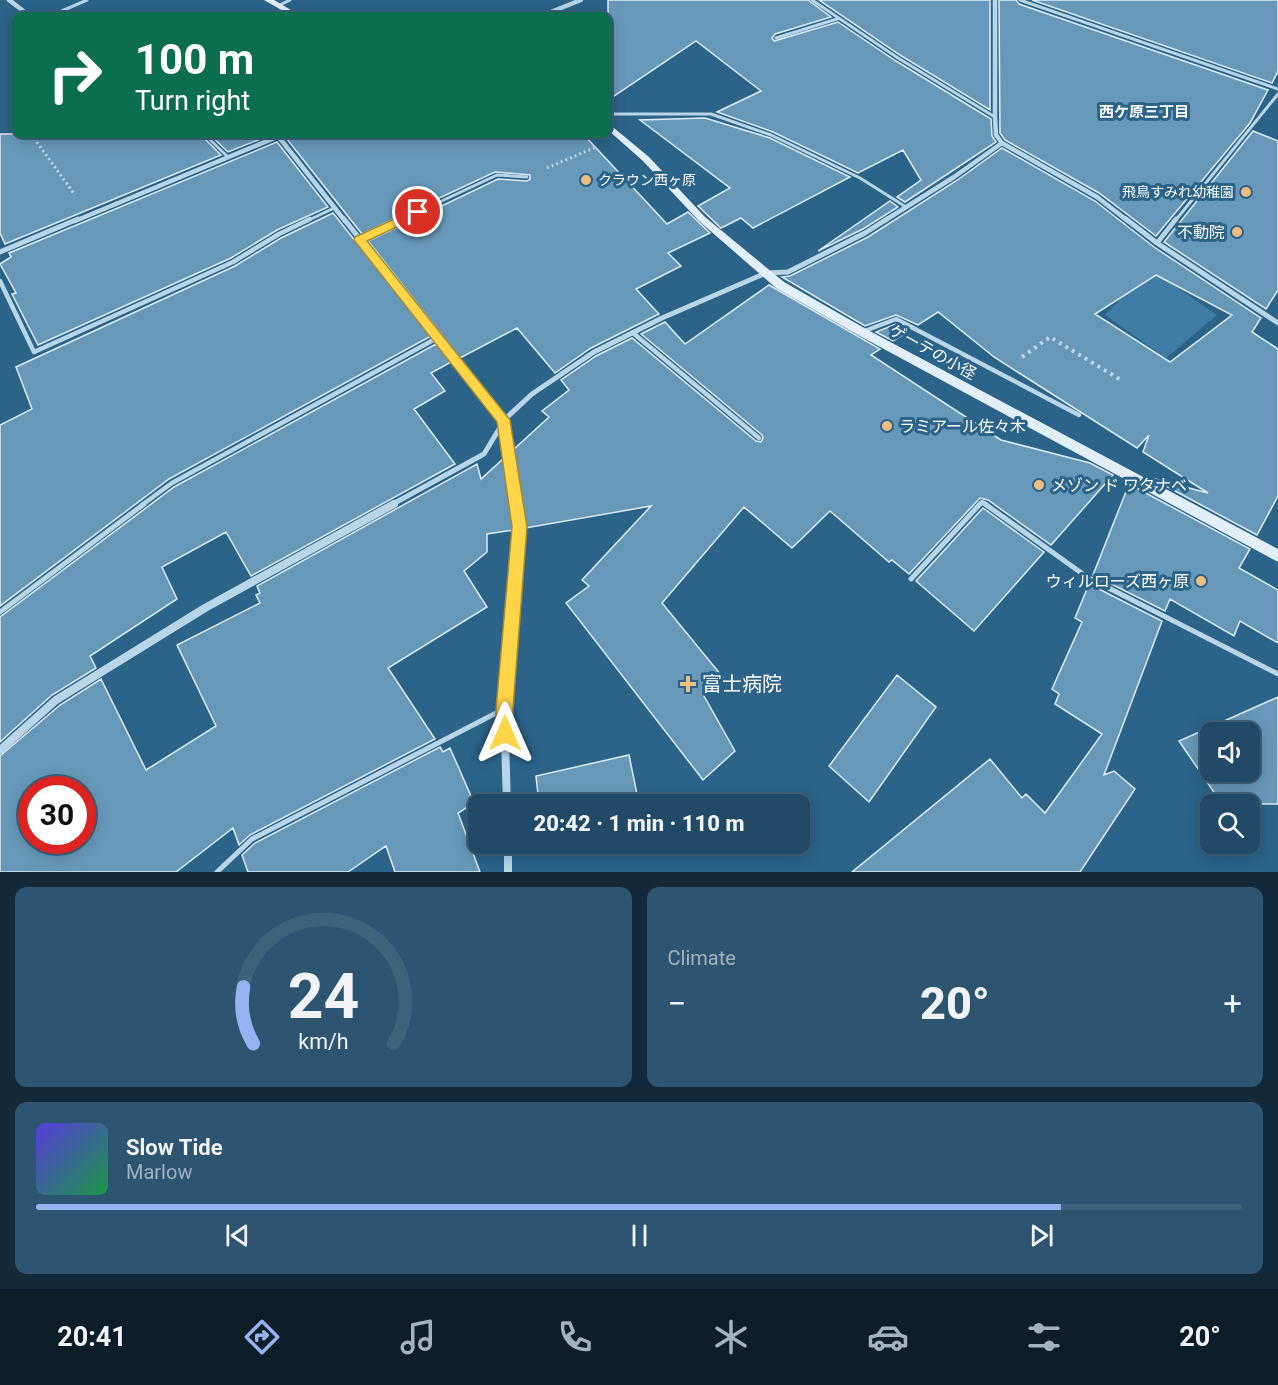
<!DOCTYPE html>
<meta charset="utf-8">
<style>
:root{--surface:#204a67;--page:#2d5470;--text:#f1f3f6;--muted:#a2b3c0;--line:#3d627b;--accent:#95b2f1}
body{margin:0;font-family:Roboto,"Noto Sans JP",sans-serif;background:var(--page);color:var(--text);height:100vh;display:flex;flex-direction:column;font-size:22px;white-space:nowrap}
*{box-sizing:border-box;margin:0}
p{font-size:20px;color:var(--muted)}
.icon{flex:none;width:33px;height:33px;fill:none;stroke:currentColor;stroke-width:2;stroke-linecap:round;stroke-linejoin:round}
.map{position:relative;height:872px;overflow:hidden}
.sheet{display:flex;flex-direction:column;gap:15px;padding:15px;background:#122939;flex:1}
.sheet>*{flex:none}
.hud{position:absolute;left:12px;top:12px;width:600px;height:126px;border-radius:12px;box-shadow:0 3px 15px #0003,0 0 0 2px var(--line);background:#0b6e4f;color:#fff;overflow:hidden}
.fabs{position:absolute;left:1200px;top:722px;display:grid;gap:12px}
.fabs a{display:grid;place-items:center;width:60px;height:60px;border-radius:12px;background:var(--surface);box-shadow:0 3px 15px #0003,0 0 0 2px var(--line);font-size:30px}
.speed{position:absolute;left:18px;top:776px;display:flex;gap:12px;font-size:30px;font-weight:700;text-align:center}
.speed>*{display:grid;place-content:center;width:78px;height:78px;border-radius:50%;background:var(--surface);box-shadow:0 3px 15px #0003,0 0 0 2px var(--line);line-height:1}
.speed .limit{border:9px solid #d22;background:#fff;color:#111}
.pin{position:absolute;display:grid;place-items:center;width:51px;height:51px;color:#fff;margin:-26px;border:3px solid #fff;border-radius:50%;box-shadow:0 2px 6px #0007}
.me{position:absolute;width:66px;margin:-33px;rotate:0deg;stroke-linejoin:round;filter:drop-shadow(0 0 4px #0008)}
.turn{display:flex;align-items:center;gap:21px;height:126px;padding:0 24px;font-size:27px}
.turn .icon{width:78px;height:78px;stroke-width:2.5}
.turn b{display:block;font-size:42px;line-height:51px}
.big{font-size:45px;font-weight:800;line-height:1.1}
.sheet .widget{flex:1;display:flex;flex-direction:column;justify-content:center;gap:9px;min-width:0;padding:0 21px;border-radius:12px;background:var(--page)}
.sheet .dial{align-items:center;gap:0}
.dial svg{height:156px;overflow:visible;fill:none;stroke:var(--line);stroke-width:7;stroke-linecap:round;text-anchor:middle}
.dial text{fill:var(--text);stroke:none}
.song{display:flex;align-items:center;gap:18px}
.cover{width:72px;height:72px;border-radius:9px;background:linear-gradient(135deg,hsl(250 70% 55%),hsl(140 70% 35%))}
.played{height:6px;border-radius:3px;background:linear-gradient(90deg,var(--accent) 85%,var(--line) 85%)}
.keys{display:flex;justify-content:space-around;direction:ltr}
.heat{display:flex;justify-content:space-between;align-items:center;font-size:33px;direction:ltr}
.sheet .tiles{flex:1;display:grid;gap:15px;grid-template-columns:1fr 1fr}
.widget:last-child{grid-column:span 2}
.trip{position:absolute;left:468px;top:794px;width:342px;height:60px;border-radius:12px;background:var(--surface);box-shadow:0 3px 15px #0003,0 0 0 2px var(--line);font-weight:800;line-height:60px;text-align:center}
.menu{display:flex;height:96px;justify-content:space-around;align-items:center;background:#0d1e29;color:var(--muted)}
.menu .icon{width:42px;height:42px}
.menu .active{color:var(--accent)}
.menu b{font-size:27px;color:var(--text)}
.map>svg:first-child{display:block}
</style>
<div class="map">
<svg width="1278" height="872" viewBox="0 0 1278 872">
<rect width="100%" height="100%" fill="#2b6389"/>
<path fill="#407da5" d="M1152,270l65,45 -51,43 -61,-43 30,-31z"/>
<path fill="#6798b9" stroke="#dcecf7" stroke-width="1.5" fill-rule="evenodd" d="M608,0h200l23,17 -56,17 -3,4 2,3 64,-19 58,39 95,58 1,17 4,6 -91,60 -8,-5 24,-17 -18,-30 -45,23 -85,-41 -56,-20 44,-21 -65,-50 -88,59z
M819,0h171v110l-90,-55z
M999,0h17l3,4 249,86 -18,33 -94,113 -57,-43 -94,-53 -5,-7z
M1032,0h246v71l-6,12z
M705,118l65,20 80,39 -97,51 -12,-10 -20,10 -23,-22 32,-18 -90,-68z
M1253,131l25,10v149l-12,19 -102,-67z
M0,134h200l21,21 -216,89 -5,-11z
M209,134h64l-45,18z
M288,134h295l84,90 21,-12 22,21 -42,20 13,13 -45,23 23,25 -68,34 -36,25 -38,-45 -57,30 -92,-117 130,-62 29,2 3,-2v-4l-35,-3 -133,62 -76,-96z
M277,142l51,65 -51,23 -46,28 -193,87 -26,-51 4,-1 -16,-29 11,-7 -2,-4z
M1002,148l93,53 59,46 107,71 -9,14 26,17v147l-21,39 -106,-57 57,15 -65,-41 6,-17 -12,13 -143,-91 -56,-45 -20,13 -22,-10 -31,11 -83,-49 8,-1 78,-39 88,-56zM1156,275l76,40 -62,47 -75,-48z
M890,201l8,6 -35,22 -45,22z
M333,213l98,123 -262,143 -169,127v-181l32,-16 -16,-42 219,-101 46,-28z
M769,285l111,64 -9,6 130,85 89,23 23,12 -62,70 -63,-45 -8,-2 -71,76 -17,-14 -3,2 -59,-51 -38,37 -48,-41 -82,96 64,78 -22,15 31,55 -32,29 -137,-177 23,-17 -7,-6 69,-74 -125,22 -13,-78 36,-33 -7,-6 27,-21 -8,-10 35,-24 36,-18 124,103 5,1 2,-4 -1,-3 -121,-101 24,-12 20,22z
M896,324l13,7 -16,10 -17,-9z
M436,344l15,18 -20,11 14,18 -31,18 41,55 -204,112 -25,-44 -64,35 15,32 -87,57 6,12 -44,27 -52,47v-125l174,-130z
M504,458l10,72 -27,4v18l-23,19 23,36 -99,61 47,71 -185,96 -11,10 -6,-17 -57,44h-176v-116l60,-51 41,-26 45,91 70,-44 -39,-81 83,-42 -4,-8 4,-2 -3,-7 220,-122 4,15zM32,789h50v51h-50z
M1129,484l121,65 -11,19 39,22v53l-38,-22 -6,15 -64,-37 -5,12 -72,-36z
M983,508l61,44 -70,79 -58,-50z
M1089,584l73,37 -58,154 10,-4 21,18 -55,83h-228l138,-113 32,39 4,-4 19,19 57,-79 -47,-30 4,-10 -7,-5 30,-67 -7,-4z
M897,675l39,32 -67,95 -40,-36z
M1278,697v107h-56l-43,-63zM1210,732h40v39h-40z
M440,747l3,5 7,-4 24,55 -16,10 22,59h-85l-9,-26 -38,26h-100l-6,-17 13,-12z
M629,755l10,49h-100l-3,-28z"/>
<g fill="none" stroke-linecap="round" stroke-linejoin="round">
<path stroke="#b8d6e8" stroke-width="3" stroke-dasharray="2 3" stroke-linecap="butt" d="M31,134l44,61
M547,168l49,-21"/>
<path stroke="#b8d6e8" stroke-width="4" stroke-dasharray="3 4.5" stroke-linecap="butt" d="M1022,357l28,-20 71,43"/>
<path stroke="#b8d6e8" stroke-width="3" d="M812,0l86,58 97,59
M1020,0l258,89
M278,6l12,-6
M50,16l37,-16
M776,38l61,-19
M608,114h103l60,21 89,43 46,29
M204,134l24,23
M307,221l27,-13
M399,221l98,-46 30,2
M1175,221l103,-127"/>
<path stroke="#b8d6e8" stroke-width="4.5" d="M359,240l44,-21
M1157,243l19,-24
M0,281l34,71 199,-90 46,-28 31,-15
M862,332l34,-13 183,96
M633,333l126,105
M142,505l30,-22 265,-145
M979,505l3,-3 5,3"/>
<path stroke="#b8d6e8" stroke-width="5" d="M985,504l102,73 191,97
M911,579l69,-75
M0,612l144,-108
M217,872l35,-33 252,-130"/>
<path stroke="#b8d6e8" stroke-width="4.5" d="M9,0l21,16
M541,16l40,-16
M278,136l67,85
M1002,143l95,54 31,24
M75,221l209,-87
M884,221l70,-44 48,-34 -6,-8 -1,-18v-117"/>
<path stroke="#b8d6e8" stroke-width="5" d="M344,219l159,201 14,85
M1126,219l31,24 121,80
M0,252l78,-33
M391,505l93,-51 21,-35 27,-25 62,-42 68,-34 104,-45 22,-1 77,-39 22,-14"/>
<path stroke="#b8d6e8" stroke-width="8" d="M0,750l56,-50 149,-92 189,-104
M507,804l-3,-95 16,-182 -4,-23
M508,843v29"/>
<path fill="#e2eff8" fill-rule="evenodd" d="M264,0h10l27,16h-9z
M608,123l41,34 56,60 79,65 82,47 412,220v13l-420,-227 -82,-47 -77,-67 -56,-60 -35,-31z"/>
</g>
<path fill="#ffd54a" stroke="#a68a30" stroke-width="1.5" d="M418,208l6,4 -2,3 -55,26 143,179 17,107 -14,182v24l-2,6 -6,2 -6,-2 -3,-6v-24l16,-182 -15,-105 -143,-182 1,-3z"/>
<g fill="#eebd80" stroke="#2b6389" stroke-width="2">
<circle cx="586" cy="180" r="6"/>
<circle cx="1246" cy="192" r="6"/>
<circle cx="1237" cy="232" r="6"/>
<circle cx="887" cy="426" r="6"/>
<circle cx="1039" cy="485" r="6"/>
<circle cx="1201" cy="581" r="6"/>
<path d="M685 675h6v6h6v6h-6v6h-6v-6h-6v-6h6z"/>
</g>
<g text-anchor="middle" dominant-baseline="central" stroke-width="6" stroke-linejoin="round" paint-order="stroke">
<g font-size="14" fill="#fff" stroke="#2b6389" text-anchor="start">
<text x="598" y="180">クラウン西ヶ原</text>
<text x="1234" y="192" text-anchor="end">飛鳥すみれ幼稚園</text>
</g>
<g font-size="15" font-weight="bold" fill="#fff" stroke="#2b6389">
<text x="1144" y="112">西ケ原三丁目</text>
</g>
<g font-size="16" fill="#fff" stroke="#2b6389" text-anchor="end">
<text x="1225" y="232">不動院</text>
<text x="899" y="426" text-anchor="start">ラミアール佐々木</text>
<text x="1051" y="485" text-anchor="start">メゾン ド ワタナベ</text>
<text x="1189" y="581">ウィルローズ西ヶ原</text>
</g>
<g font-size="16" fill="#fff" stroke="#2b6389">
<text transform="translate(933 352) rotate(29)">ゲーテの小径</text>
</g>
<g font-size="20" fill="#fff" stroke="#2b6389" text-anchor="start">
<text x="702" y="684">富士病院</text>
</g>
</g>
</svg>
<div class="fabs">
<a><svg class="icon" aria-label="sound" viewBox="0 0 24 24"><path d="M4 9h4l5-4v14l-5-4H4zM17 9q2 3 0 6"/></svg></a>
<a><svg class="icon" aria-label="search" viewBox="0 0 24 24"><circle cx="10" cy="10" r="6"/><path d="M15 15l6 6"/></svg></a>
</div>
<div class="speed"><div class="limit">30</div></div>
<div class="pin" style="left:418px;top:212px;background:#d93025"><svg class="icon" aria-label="arrive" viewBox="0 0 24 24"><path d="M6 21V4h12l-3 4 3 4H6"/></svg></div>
<svg class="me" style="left:505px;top:733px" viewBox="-20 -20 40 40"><path d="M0-17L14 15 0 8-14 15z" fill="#ffd54a" stroke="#fff" stroke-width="4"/></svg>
<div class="trip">20:42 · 1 min · 110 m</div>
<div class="hud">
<div class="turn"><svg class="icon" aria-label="right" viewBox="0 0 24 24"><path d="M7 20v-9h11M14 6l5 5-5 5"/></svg><div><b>100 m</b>Turn right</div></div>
</div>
</div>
<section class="sheet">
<div class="tiles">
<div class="widget dial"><svg viewBox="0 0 100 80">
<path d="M14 69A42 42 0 1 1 86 69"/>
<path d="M14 69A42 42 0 0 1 9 40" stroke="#95b2f1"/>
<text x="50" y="56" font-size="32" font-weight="700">24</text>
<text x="50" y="72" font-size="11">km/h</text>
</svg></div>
<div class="widget"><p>Climate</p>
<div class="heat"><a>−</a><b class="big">20°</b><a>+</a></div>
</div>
<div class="widget">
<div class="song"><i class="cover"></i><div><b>Slow Tide</b><p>Marlow</p></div></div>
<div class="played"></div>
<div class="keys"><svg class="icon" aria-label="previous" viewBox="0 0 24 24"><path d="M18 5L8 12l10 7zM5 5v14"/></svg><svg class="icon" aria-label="pause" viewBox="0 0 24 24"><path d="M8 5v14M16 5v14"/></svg><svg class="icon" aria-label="next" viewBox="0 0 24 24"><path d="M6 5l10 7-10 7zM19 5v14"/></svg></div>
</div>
</div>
</section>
<nav class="menu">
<b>20:41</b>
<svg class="icon active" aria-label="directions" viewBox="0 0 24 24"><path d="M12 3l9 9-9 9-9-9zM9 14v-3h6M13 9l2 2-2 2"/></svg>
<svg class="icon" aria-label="music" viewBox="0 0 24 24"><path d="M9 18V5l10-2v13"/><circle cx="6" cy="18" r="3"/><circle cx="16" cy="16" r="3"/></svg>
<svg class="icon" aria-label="phone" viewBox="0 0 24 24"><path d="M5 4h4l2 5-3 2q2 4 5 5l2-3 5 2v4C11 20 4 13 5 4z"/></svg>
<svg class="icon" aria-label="climate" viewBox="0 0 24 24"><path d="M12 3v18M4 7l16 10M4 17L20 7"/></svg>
<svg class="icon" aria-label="car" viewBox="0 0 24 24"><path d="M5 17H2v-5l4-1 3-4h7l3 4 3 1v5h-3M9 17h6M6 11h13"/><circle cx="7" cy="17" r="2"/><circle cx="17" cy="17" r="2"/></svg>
<svg class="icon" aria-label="filters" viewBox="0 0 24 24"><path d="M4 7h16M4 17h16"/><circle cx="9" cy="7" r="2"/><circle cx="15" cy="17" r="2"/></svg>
<b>20°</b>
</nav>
